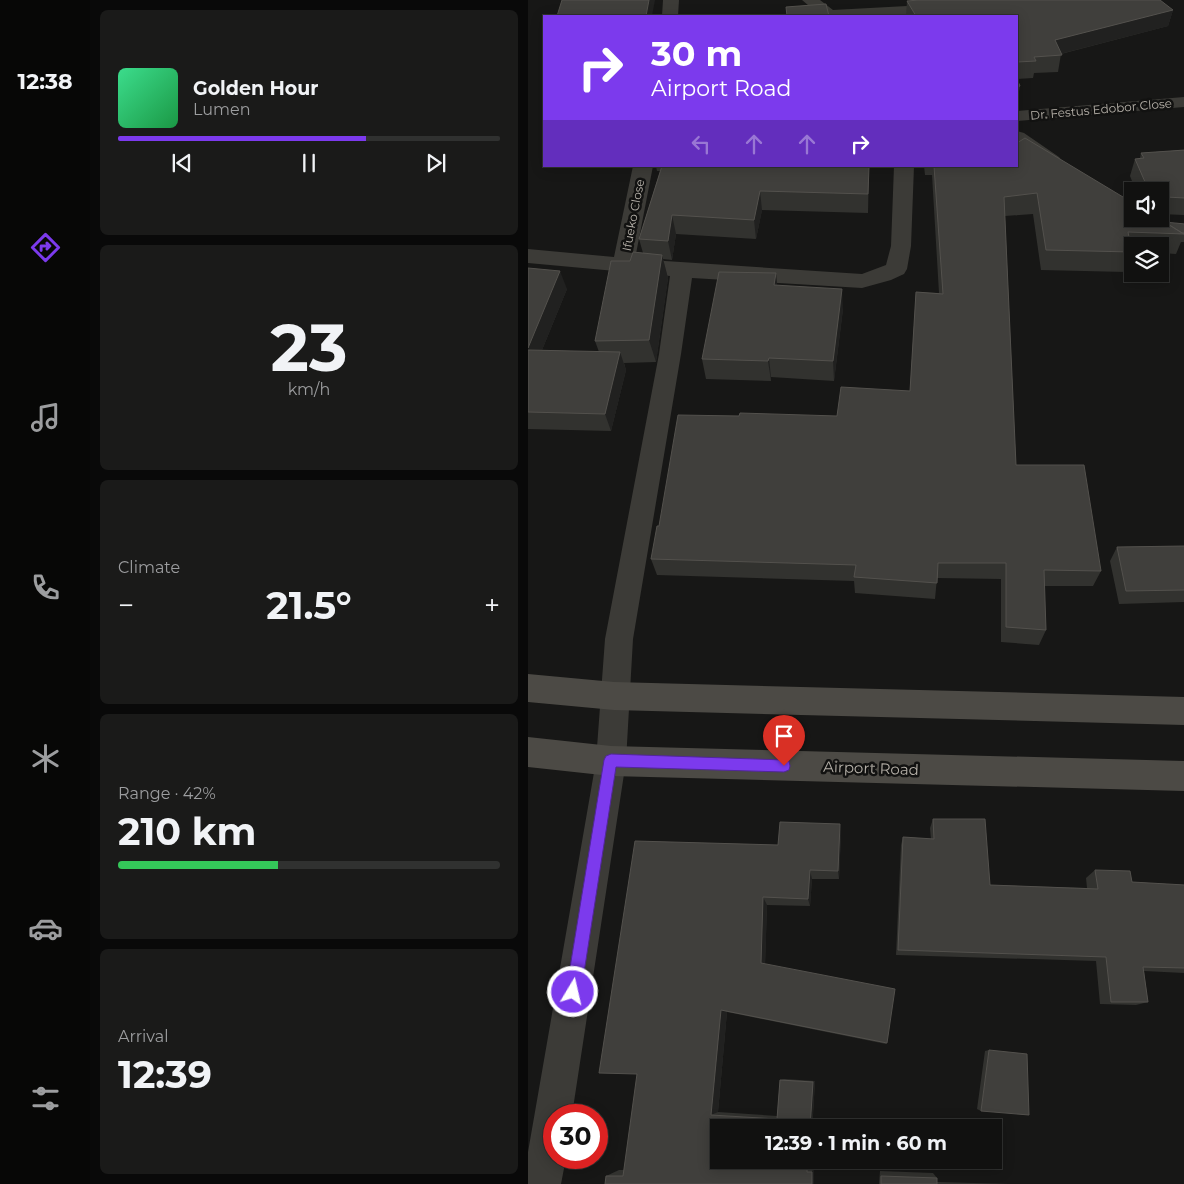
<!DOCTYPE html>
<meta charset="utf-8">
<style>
:root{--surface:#111110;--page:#1a1a19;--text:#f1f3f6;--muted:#9c9d9f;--line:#303130;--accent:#7c3aed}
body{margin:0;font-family:Montserrat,sans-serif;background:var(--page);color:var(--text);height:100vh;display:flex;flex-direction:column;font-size:19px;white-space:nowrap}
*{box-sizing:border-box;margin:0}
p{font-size:16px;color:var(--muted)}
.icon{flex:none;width:28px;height:28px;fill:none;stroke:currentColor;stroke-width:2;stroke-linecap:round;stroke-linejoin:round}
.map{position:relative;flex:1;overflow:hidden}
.details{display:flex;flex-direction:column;gap:10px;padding:10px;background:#090909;width:438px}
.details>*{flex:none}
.top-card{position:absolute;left:15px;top:15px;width:475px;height:152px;border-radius:0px;box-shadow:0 2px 12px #0003,0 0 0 1px var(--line);background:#7c3aed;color:#fff;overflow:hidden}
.buttons{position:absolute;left:596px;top:182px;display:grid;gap:10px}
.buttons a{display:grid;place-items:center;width:45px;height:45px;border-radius:0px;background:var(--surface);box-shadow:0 2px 12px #0003,0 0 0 1px var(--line);font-size:25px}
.speed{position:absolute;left:15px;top:1104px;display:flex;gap:10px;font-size:25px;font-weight:700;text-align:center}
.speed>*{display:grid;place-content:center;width:65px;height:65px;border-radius:50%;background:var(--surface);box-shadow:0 2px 12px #0003,0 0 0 1px var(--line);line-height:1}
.speed .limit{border:8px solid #d22;background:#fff;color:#111}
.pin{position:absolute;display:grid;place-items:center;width:42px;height:42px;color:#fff;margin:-51px -21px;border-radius:50% 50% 50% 0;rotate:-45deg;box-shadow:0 0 5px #0007}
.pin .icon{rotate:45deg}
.me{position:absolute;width:55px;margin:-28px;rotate:9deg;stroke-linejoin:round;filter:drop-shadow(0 0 4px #0008)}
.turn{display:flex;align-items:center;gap:18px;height:105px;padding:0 25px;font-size:22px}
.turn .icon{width:65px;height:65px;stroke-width:2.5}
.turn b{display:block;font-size:35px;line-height:42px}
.lanes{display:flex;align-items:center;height:48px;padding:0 25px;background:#0003;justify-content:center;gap:25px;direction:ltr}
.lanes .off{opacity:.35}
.big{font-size:38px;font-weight:700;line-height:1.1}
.details .tile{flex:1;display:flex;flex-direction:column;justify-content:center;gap:8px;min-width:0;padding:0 18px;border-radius:8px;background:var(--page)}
.details .dial{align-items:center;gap:0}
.dial b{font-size:65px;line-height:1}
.song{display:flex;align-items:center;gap:15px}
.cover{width:60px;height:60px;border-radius:8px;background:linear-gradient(135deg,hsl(150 70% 55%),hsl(140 70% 35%))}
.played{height:5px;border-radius:2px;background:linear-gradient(90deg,var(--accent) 65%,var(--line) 65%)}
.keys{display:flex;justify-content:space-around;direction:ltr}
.heat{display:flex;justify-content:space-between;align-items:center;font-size:28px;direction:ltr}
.charge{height:8px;border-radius:4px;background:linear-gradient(90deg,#34c759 42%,var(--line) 0)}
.trip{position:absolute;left:182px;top:1119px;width:292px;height:50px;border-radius:0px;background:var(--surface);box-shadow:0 2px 12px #0003,0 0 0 1px var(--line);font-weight:700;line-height:50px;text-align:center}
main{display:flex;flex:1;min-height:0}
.tab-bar{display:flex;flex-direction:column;width:90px;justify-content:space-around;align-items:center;background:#070706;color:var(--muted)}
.tab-bar .icon{width:35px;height:35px}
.tab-bar .on{color:var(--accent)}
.tab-bar b{font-size:22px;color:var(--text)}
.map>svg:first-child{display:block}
</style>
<main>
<nav class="tab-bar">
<b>12:38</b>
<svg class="icon on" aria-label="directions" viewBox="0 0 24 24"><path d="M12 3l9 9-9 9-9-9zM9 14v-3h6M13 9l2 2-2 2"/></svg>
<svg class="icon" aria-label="music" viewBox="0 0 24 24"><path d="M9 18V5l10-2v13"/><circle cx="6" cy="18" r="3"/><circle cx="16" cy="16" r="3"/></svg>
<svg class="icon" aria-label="phone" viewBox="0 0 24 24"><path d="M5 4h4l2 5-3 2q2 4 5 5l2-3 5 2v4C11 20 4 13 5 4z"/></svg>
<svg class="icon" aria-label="climate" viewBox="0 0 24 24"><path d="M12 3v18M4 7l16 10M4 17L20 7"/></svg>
<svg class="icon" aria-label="car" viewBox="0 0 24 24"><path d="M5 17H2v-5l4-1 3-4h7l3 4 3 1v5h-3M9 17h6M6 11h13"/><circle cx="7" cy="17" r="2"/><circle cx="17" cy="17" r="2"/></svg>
<svg class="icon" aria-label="filters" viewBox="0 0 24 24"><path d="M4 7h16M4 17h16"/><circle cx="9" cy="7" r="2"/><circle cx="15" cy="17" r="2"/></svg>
</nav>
<section class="details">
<div class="tile">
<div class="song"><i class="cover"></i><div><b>Golden Hour</b><p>Lumen</p></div></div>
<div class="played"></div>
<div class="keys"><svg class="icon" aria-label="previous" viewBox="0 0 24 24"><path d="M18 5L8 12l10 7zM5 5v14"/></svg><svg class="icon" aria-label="pause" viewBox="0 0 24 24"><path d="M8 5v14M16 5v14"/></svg><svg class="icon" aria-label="next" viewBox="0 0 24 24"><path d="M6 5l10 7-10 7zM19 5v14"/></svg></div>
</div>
<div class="tile dial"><b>23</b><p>km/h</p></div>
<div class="tile"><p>Climate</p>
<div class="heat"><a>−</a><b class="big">21.5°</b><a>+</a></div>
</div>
<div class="tile"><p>Range · 42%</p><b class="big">210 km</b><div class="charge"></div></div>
<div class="tile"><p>Arrival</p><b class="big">12:39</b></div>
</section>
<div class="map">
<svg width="657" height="1184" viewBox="0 0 657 1184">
<rect width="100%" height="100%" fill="#171716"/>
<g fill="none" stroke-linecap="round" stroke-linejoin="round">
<path fill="#3c3b37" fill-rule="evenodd" d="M135,0h16l-1,16h-16z
M274,0h18l13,10 111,-6 6,2 2,3 -2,3 -6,2 -45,2h-78z
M657,97v10l-168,14v-10z
M489,131l7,2 35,24 3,4 -3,4c-16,4 -30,-11 -42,-20z
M105,166h20l-18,93 227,15 24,-9 5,-19 3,-80h20l-3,80 -4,23 -3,5 -13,6 -29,8 -170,-10 -11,76 -48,285 -7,122 -54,354h-18v43h12l-5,26h-33v-32l68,-391 9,-122 54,-285 11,-78 -142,-13v-14l86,8z"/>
<path fill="#4c4a45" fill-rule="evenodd" d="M0,674l86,8 571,15v28l-571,-15 -86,-8z
M0,737l83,9 574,15v30l-574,-15 -83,-9z"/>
</g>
<path fill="#32322f" d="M379,1l266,9 -5,16 -107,28 -3,18 -24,1 -1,5 -16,1v-63h-111z
M489,79l3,7 -3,17z
M657,150v65l-25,-1v-23h-24l-6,-15 5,-17 5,-1 1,-5z
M128,166h213l-1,47 -106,-3 -6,29 -80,-5 -4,26 -9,-1 5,19 -12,84 -32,1 2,7 -15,61 -83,-2v-161l39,21 -25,61 57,2 -4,-11 35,-80 13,-8 -4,-14 21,-68h-3z
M396,166h93l148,56 20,2v18h-4l-5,12 -16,-1v-7h-27v6l-7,20 -85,-2 -8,-56 -28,2 11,249 85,106 -8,15h-49l2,44 -7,15 -38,-3v-63l-64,-1 -2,21 -80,-6 -1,-12 -197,-6 -6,-16 8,-33 80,-110h98l73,-25 6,-99 23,1 -7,-118h-7z
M248,273l1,13 66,23 -9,72 -63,-4v4l-65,-2 -4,-20z
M657,546v56l-66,2 -9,-43 7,-14z
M405,819l57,66 97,3 -1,-10 9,-8 37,12 53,3v88l-41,-2 4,31 -12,3 -36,-1 -4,-43 -200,-6 5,-110 2,-8 28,2 -1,-11z
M313,834l-2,45h-27l-2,27 -43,-1 -2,59 122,79 -1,1 -159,-32 -9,100 59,4 3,-36 4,-1 31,2 -5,85h4v18h-209l1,-8 13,-6h5l154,-325z
M461,1050l-8,61 -4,-2 8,-58z
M352,1171l53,2 4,5v4l74,2h-132z"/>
<path fill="#212120" d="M121,0h6l-3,16h-6z
M645,10l-5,16 -112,29 -1,-15z
M232,191l2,19 -6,29 -2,-19z
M638,197l-6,16v-3l4,-10z
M144,215l4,19 -4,26 -4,-19z
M134,255l6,23 -12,84 -7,-22z
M32,271l7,18 -32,78 -7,-16v-3z
M248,273l2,21 -4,-9z
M314,289l1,20 -9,72 -1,-20z
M92,352l6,18 -15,61 -6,-17z
M241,358l2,19v4l-3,-20z
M312,824l1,10 -2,45 -1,-8z
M282,870l2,9 -2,27 -2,-7z
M235,897l4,8 -2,63 -4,-5z
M193,1010l6,2 -9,100 -7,3z
M287,1081l-3,47h-2l3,-46z
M280,1160h2v6l-3,6z
M286,1166v18h-2v-12z"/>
<path fill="#403f3c" stroke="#53514d" d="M34,0h87l-3,16h-89z
M391,0h241l13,10 -118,30 7,15 -28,2 2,4 -19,1v-46h-101l-9,-15z
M298,4l3,12h-42l-1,-9z
M489,79l3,7 -3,1z
M497,138l108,65v16h26l25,15 -56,-2 4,20 -86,-2 -9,-57 -33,4 12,268h68l17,106 -57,-1 2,60 -40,-3v-64h-68l-1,20 -83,-6 2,-12 -205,-6 6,-33h2l19,-111 61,1 1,-3 97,3 4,-29 69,4 6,-99 27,2 -9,-128h83v-23z
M657,150v48l-19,-1 -2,3h-4v-9h-11l-14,-32 9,-1 -3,-5z
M134,166h207l-1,28 -108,-3 -6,29 -82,-5 -4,26 -29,-2z
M637,222l20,2v9h-3z
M105,252l29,3 -13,85 -54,1 16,-80h19z
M0,268l32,3 -32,77z
M191,272l57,1 -2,12 68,4 -9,72 -64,-3 -1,3 -66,-2z
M0,350l92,2 -15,62 -77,-2z
M657,546v44l-59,1 -9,-44z
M405,819h52l5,66 108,4 -3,-19 35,1 2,11 53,3v83l-42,-1 5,35h-37l-5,-45 -208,-7 5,-113 31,2z
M252,822l60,2 -2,47 -28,-1 -2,29 -45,-2 -2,66 134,26 -8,54 -166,-33 -10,105 66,4 3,-39 33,2 -3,46h-91v32h89l-1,12h5v12h-207l1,-8h17l14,-102 -38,-1 36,-232 143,4z
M461,1050l38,4 2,61 -48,-4z
M353,1176l56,2v6h-56z"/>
<path fill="#7c3aed" stroke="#51269a" d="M83,754l173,6 5,1 1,5 -1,4 -5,2 -168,-5 -35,225 -2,5 -6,2 -5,-2 -2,-5 38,-232 2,-4z"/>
<g text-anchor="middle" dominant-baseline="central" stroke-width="5" stroke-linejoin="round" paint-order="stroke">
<g font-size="12" fill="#b6b1a9" stroke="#121211">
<text transform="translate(573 109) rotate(-5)">Dr. Festus Edobor Close</text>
<text transform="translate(105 215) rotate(-79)">Ifueko Close</text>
</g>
<g font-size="15" fill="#b6b1a9" stroke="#121211">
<text transform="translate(343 768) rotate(2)">Airport Road</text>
</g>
</g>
</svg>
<div class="buttons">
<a><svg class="icon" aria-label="sound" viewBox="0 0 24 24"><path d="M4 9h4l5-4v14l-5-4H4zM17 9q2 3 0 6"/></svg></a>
<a><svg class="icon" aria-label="layers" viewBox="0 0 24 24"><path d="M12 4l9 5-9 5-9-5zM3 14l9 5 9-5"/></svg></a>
</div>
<div class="speed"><div class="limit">30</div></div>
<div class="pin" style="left:256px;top:766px;background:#d93025"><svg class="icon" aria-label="arrive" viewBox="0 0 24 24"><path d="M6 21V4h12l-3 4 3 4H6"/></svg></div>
<svg class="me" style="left:45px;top:992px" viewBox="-20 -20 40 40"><circle r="17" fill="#7c3aed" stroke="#fff" stroke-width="3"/><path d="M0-11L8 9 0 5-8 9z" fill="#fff"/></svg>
<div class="trip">12:39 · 1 min · 60 m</div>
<div class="top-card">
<div class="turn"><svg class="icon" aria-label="right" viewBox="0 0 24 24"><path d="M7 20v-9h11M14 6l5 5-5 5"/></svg><div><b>30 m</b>Airport Road</div></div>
<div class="lanes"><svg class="icon off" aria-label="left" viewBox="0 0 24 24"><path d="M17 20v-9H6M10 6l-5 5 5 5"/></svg><svg class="icon off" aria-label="ahead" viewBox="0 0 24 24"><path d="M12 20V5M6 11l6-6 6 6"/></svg><svg class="icon off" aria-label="ahead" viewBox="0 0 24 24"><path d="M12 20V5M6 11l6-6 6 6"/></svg><svg class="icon" aria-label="right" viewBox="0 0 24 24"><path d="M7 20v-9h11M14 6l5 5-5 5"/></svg></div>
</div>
</div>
</main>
